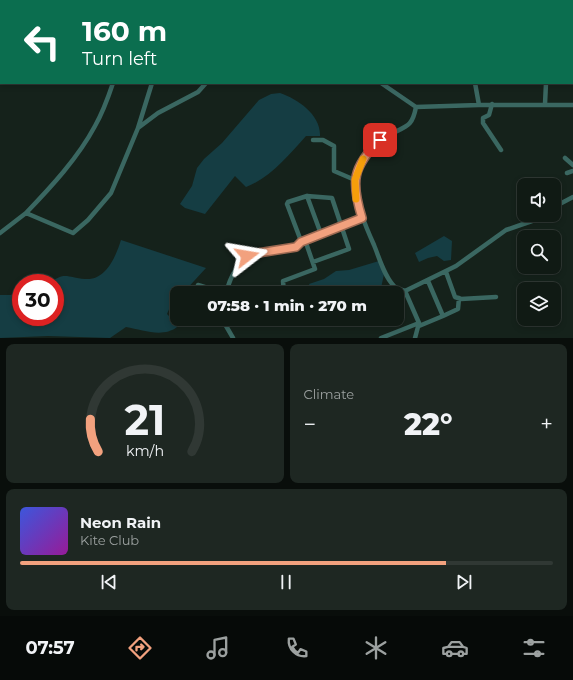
<!DOCTYPE html>
<meta charset="utf-8">
<style>
:root{--surface:#101a14;--page:#1e2722;--text:#f1f3f6;--muted:#9ca1a0;--line:#303834;--accent:#f2a17e}
body{margin:0;font-family:Montserrat,sans-serif;background:var(--page);color:var(--text);height:100vh;display:flex;flex-direction:column;font-size:15px;white-space:nowrap}
*{box-sizing:border-box;margin:0}
p{font-size:13px;color:var(--muted)}
.icon{flex:none;width:22px;height:22px;fill:none;stroke:currentColor;stroke-width:2;stroke-linecap:round;stroke-linejoin:round}
.map{position:relative;height:338px;overflow:hidden}
.side{display:flex;flex-direction:column;gap:6px;padding:6px;background:#090e0b;flex:1}
.side>*{flex:none}
.hud{position:absolute;left:0px;top:0px;width:573px;height:84px;box-shadow:0 2px 6px #0003,0 0 0 1px var(--line);background:#0b6e4f;color:#fff;overflow:hidden}
.fabs{position:absolute;left:517px;top:178px;display:grid;gap:8px}
.fabs a{display:grid;place-items:center;width:44px;height:44px;border-radius:8px;background:var(--surface);box-shadow:0 2px 6px #0003,0 0 0 1px var(--line);font-size:20px}
.speed{position:absolute;left:12px;top:274px;display:flex;gap:8px;font-size:20px;font-weight:700;text-align:center}
.speed>*{display:grid;place-content:center;width:52px;height:52px;border-radius:50%;background:var(--surface);box-shadow:0 2px 6px #0003,0 0 0 1px var(--line);line-height:1}
.speed .limit{border:6px solid #d22;background:#fff;color:#111}
.pin{position:absolute;display:grid;place-items:center;width:34px;height:34px;color:#fff;margin:-17px;border-radius:8px;box-shadow:0 2px 6px #0006}
.me{position:absolute;width:44px;margin:-22px;rotate:76deg;stroke-linejoin:round;filter:drop-shadow(0 0 3px #0008)}
.turn{display:flex;align-items:center;gap:14px;height:84px;padding:0 16px;font-size:18px}
.turn .icon{width:52px;height:52px;stroke-width:2.5}
.turn b{display:block;font-size:28px;line-height:34px}
.big{font-size:30px;font-weight:800;line-height:1.1}
.side .widget{flex:1;display:flex;flex-direction:column;justify-content:center;gap:6px;min-width:0;padding:0 14px;border-radius:8px;background:var(--page)}
.side .dial{align-items:center;gap:0}
.dial svg{height:104px;overflow:visible;fill:none;stroke:var(--line);stroke-width:7;stroke-linecap:round;text-anchor:middle}
.dial text{fill:var(--text);stroke:none}
.song{display:flex;align-items:center;gap:12px}
.cover{width:48px;height:48px;border-radius:6px;background:linear-gradient(135deg,hsl(230 70% 55%),hsl(300 70% 35%))}
.played{height:4px;border-radius:2px;background:linear-gradient(90deg,var(--accent) 80%,var(--line) 80%)}
.keys{display:flex;justify-content:space-around;direction:ltr}
.heat{display:flex;justify-content:space-between;align-items:center;font-size:22px;direction:ltr}
.side .tiles{flex:1;display:grid;gap:6px;grid-template-columns:1fr 1fr}
.widget:last-child{grid-column:span 2}
.trip{position:absolute;left:170px;top:286px;width:234px;height:40px;border-radius:8px;background:var(--surface);box-shadow:0 2px 6px #0003,0 0 0 1px var(--line);font-weight:800;line-height:40px;text-align:center}
.tab-bar{display:flex;height:64px;justify-content:space-around;align-items:center;background:#060a08;color:var(--muted)}
.tab-bar .icon{width:28px;height:28px}
.tab-bar .selected{color:var(--accent)}
.tab-bar b{font-size:18px;color:var(--text)}
.map>svg:first-child{display:block}
</style>
<div class="map">
<svg width="573" height="338" viewBox="0 0 573 338">
<rect width="100%" height="100%" fill="#15221b"/>
<path fill="#153d43" d="M280,93c18,6 41,22 40,43h-14c-17,19 -36,42 -60,51l-11,-11 -30,38 -20,-6 -5,-4 12,-18 5,-18 7,-9 18,-16 37,-43 12,-6z
M444,236l8,5 -1,19 -7,1 -7,-5 -9,2 -9,4 -4,-9z
M121,240l85,28 -23,25h-6v6l-7,8 -3,7 9,9 1,4c-14,11 -34,3 -51,0l-16,11 -62,-2 -48,2v-43h21v22h34v-34h-5c15,-12 18,-5 35,-4 21,2 31,-23 36,-39z
M379,261l5,13 -4,19h-67l-4,-9 15,-5 12,-8 13,-1z"/>
<g fill="none" stroke-linecap="round" stroke-linejoin="round">
<path stroke="#3a6761" stroke-width="4.5" d="M204,0v1
M242,0l1,1
M347,0l3,1
M387,0l3,1
M564,0l2,1
M130,1v-1
M171,1l1,-1
M340,1l1,-1
M364,1l2,-1
M572,49l1,-13
M381,83l35,24 63,-2h94
M475,83l4,22
M492,104l-3,11 -6,3v5l18,27
M545,104l1,-21
M138,128l14,-45
M313,140h10l11,6v25l21,9
M565,158l8,7
M567,173l6,-2
M307,196l14,38
M554,207l19,-10
M26,213c25,-26 52,-55 69,-87 8,-14 13,-28 18,-43
M0,233l26,-20 47,20 15,-13 23,-27 27,-65 20,-15 40,-21 8,-9
M301,241l-14,-37 1,-2 19,-6 25,2 17,51 -36,13
M446,272l9,25 6,2 35,-2
M198,285l26,8
M405,291l51,-25 50,-36 26,-9 9,-6
M226,293c4,-15 12,-32 26,-39l44,-7 5,-6 61,-23
M284,293l-1,-12 32,-12 -10,-29
M443,316l15,-7 1,-11
M222,319l11,19
M419,326l24,-10 -15,-35
M381,338l38,-15
M415,338l4,-15 -14,-32c-3,-1 -9,-3 -11,-5 -10,-10 -15,-29 -20,-41 -18,-40 -35,-84 15,-110 17,-9 23,-7 27,-28"/>
<path stroke="#4bb0a5" stroke-width="7" d="M16,1l1,-1
M0,16l1,-1"/>
<path stroke="#50cebf" stroke-width="9" d="M8,1l1,-1
M0,7h1"/>
</g>
<g fill="none" stroke-linecap="round" stroke-linejoin="round">
<g stroke="#9d6952" stroke-width="10">
<path id="route" d="M247,256l5,-2 44,-7 5,-5 61,-24c-11,-36 -10,-51 18,-78"/>
</g>
<use href="#route" stroke="#f2a17e" stroke-width="7"/>
<path stroke="#f59e0b" stroke-width="7" d="M356,199l-1,-19 8,-21"/>
</g>
</svg>
<div class="fabs">
<a><svg class="icon" aria-label="sound" viewBox="0 0 24 24"><path d="M4 9h4l5-4v14l-5-4H4zM17 9q2 3 0 6"/></svg></a>
<a><svg class="icon" aria-label="search" viewBox="0 0 24 24"><circle cx="10" cy="10" r="6"/><path d="M15 15l6 6"/></svg></a>
<a><svg class="icon" aria-label="layers" viewBox="0 0 24 24"><path d="M12 4l9 5-9 5-9-5zM3 14l9 5 9-5"/></svg></a>
</div>
<div class="speed"><div class="limit">30</div></div>
<div class="pin" style="left:380px;top:140px;background:#d93025"><svg class="icon" aria-label="arrive" viewBox="0 0 24 24"><path d="M6 21V4h12l-3 4 3 4H6"/></svg></div>
<svg class="me" style="left:247px;top:256px" viewBox="-20 -20 40 40"><path d="M0-17L14 15 0 8-14 15z" fill="#f2a17e" stroke="#fff" stroke-width="4"/></svg>
<div class="trip">07:58 · 1 min · 270 m</div>
<div class="hud">
<div class="turn"><svg class="icon" aria-label="left" viewBox="0 0 24 24"><path d="M17 20v-9H6M10 6l-5 5 5 5"/></svg><div><b>160 m</b>Turn left</div></div>
</div>
</div>
<section class="side">
<div class="tiles">
<div class="widget dial"><svg viewBox="0 0 100 80">
<path d="M14 69A42 42 0 1 1 86 69"/>
<path d="M14 69A42 42 0 0 1 8 44" stroke="#f2a17e"/>
<text x="50" y="56" font-size="32" font-weight="700">21</text>
<text x="50" y="72" font-size="11">km/h</text>
</svg></div>
<div class="widget"><p>Climate</p>
<div class="heat"><a>−</a><b class="big">22°</b><a>+</a></div>
</div>
<div class="widget">
<div class="song"><i class="cover"></i><div><b>Neon Rain</b><p>Kite Club</p></div></div>
<div class="played"></div>
<div class="keys"><svg class="icon" aria-label="previous" viewBox="0 0 24 24"><path d="M18 5L8 12l10 7zM5 5v14"/></svg><svg class="icon" aria-label="pause" viewBox="0 0 24 24"><path d="M8 5v14M16 5v14"/></svg><svg class="icon" aria-label="next" viewBox="0 0 24 24"><path d="M6 5l10 7-10 7zM19 5v14"/></svg></div>
</div>
</div>
</section>
<nav class="tab-bar">
<b>07:57</b>
<svg class="icon selected" aria-label="directions" viewBox="0 0 24 24"><path d="M12 3l9 9-9 9-9-9zM9 14v-3h6M13 9l2 2-2 2"/></svg>
<svg class="icon" aria-label="music" viewBox="0 0 24 24"><path d="M9 18V5l10-2v13"/><circle cx="6" cy="18" r="3"/><circle cx="16" cy="16" r="3"/></svg>
<svg class="icon" aria-label="phone" viewBox="0 0 24 24"><path d="M5 4h4l2 5-3 2q2 4 5 5l2-3 5 2v4C11 20 4 13 5 4z"/></svg>
<svg class="icon" aria-label="climate" viewBox="0 0 24 24"><path d="M12 3v18M4 7l16 10M4 17L20 7"/></svg>
<svg class="icon" aria-label="car" viewBox="0 0 24 24"><path d="M5 17H2v-5l4-1 3-4h7l3 4 3 1v5h-3M9 17h6M6 11h13"/><circle cx="7" cy="17" r="2"/><circle cx="17" cy="17" r="2"/></svg>
<svg class="icon" aria-label="filters" viewBox="0 0 24 24"><path d="M4 7h16M4 17h16"/><circle cx="9" cy="7" r="2"/><circle cx="15" cy="17" r="2"/></svg>
</nav>
